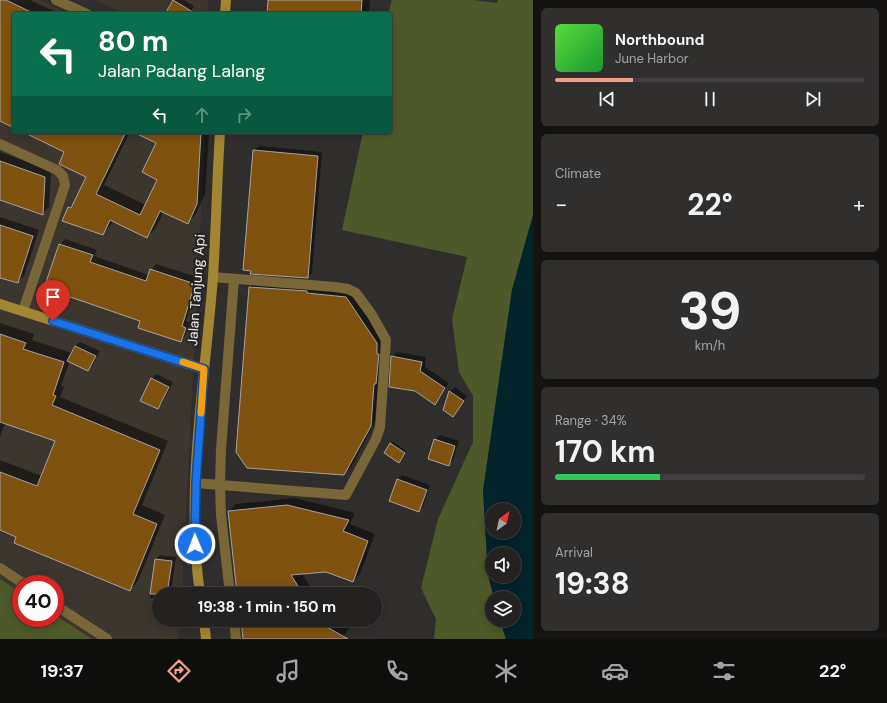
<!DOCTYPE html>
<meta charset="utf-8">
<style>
:root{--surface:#242221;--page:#302f2e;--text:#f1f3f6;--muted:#a3a4a5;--line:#413f3f;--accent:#f39f85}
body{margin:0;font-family:"DM Sans",sans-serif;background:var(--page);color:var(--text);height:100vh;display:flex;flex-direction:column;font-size:15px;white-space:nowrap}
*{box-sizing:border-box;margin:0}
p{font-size:13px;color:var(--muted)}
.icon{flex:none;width:22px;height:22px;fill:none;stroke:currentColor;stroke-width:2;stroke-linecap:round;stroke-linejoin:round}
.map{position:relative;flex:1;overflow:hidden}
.details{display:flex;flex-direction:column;gap:8px;padding:8px;background:#141312;width:354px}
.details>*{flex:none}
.hud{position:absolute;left:12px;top:12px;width:380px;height:122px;border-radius:4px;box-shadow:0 2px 10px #0003,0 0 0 1px var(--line);background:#0b6e4f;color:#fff;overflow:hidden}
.needle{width:26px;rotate:33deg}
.buttons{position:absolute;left:485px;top:503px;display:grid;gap:8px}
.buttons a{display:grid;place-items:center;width:36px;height:36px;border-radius:50%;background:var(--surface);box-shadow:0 2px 10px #0003,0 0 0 1px var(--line);font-size:20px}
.speed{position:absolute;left:12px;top:575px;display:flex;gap:8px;font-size:20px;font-weight:700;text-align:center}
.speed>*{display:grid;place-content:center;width:52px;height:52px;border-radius:50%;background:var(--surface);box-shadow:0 2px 10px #0003,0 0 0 1px var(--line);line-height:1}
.speed .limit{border:6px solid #d22;background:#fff;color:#111}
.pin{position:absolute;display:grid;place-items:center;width:34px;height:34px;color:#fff;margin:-41px -17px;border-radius:50% 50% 50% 0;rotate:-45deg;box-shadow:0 0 4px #0007}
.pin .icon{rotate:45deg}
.me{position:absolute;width:44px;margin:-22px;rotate:359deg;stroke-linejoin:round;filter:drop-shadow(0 0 3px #0008)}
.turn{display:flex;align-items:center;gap:14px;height:84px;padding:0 20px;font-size:18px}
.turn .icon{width:52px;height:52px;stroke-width:2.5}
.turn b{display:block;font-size:28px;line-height:34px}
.lanes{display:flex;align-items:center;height:38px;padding:0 20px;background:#0003;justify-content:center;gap:20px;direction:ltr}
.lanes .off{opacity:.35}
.big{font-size:30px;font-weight:700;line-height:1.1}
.details .widget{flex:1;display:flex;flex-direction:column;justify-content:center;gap:6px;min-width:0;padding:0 14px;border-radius:6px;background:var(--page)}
.details .dial{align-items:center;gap:0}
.dial b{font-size:52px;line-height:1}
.song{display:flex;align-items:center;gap:12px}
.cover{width:48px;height:48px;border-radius:6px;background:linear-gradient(135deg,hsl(110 70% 55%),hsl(130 70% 35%))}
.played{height:4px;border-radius:2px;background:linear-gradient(90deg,var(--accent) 25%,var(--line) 25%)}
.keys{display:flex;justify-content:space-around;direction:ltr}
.heat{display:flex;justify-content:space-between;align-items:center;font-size:22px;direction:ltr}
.charge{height:6px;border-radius:3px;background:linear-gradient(90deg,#34c759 34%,var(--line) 0)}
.trip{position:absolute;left:152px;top:587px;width:230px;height:40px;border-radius:20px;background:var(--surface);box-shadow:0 2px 10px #0003,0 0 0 1px var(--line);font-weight:700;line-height:40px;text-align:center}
.tab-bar{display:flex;height:64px;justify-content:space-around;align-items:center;background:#0e0e0d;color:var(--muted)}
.tab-bar .icon{width:28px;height:28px}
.tab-bar .current{color:var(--accent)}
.tab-bar b{font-size:18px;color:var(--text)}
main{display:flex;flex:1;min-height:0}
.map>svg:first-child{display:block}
</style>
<main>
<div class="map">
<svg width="533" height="639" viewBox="0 0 533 639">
<rect width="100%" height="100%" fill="#302e2c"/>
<path fill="#3c362f" d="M0,0h40l30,14h-56v118h191l-23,462h-23v26h21l-1,19h-89l-35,-23v-32h-34v10l-21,-14z
M96,0h112l-1,14h-81z"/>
<path fill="#4d5928" d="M392,0h81l24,3 1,-3h35v215l-21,75 -29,201 5,84 6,23h-2v22h8l6,19h-72l2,-20 -15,-31 17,-69 35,-77v-46l-14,-24 -7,-53 15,-62 -125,-27 21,-98h27v-118h-2z
M0,579l21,14v25h34v-3l37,24h-92z"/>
<path fill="#03242a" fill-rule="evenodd" d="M533,215v424h-27l-6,-19h14v-22h-20l-6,-23 -5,-84 29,-201zM492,510h22v22h-22zM492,554h22v22h-22z"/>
<path fill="#0007" d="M0,0h30l30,14h-46v113l-14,-7z
M175,0h9l10,6 -5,8h-23z
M269,0h101l-1,14h-101z
M25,132h105l-26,53 42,20 12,-26v-36l-23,-11h74l-4,62 -9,20 -9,9 -23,-12 -8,17 -9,9 -34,-17 -2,5 -9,9 -33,-26 6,-6 12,-25 -21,-26z
M259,146l63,6 -10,121 -4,4 -54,-126z
M0,152l51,19 -2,36 -6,6 -43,-14z
M0,217l39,13 -15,46 -6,6 -18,-5z
M65,239l32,11 -3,6 55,19 2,-5 5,-6 44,14 -14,43 4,1 -4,13 -5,6 -39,-21 -82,-75z
M257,280l96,10 31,46 -7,82 -26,49 -7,7 -107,-22 13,-165z
M0,323l34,11 -2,6 40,13 3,-7 5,-4 20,9 -7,14 -5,5 -18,-9 -9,25 3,1 -4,10 108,44 -26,64 23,10 -27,66 -8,9 -112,-54 -18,-7v-69l42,16 14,-36 -51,-17 -5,14z
M397,352l29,5 -1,10 24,16 -10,16 -4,4 -20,-13 -23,-33z
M156,374l17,8 -11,22 -4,4 -7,-29z
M455,387l12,9 -14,20 -9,-6 6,-18z
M440,435l19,6 -6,19 -5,5 -13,-25z
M393,442l13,9 -5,9 -10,-16z
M402,475l28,10 -7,21 -5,5 -20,-32z
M295,498l60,15 -5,11 25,10 -15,40 -7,7 -27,-10 -24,2 12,21h-76l-9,-83 7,-7z
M160,555l16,2 -5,37h-12v5l-9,-1 6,-39z
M241,620h94l14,8 -7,11h-98z"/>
<path fill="#7f520f" stroke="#a6a3a1" d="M0,0h6l29,14h-21v114l-14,-7z
M173,0l23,14h-31z
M268,0h94l-1,14h-94z
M23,132h103l-30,62 44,21 17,-35 -15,-8 14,-29 -23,-11h68l-4,72 -9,20 -28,-13 -13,27 -37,-18 -7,15 -41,-14 6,-14 3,1 15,-31 -27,-13 5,-12z
M253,150l65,6 -10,122 -58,-4 1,-3 -8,-1z
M0,161l45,16 -2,38 -43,-15z
M0,225l33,11 -15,47 -18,-5z
M59,244l34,11 -3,7 56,19 4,-12 45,15 -13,42 4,2 -5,14 -43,-14 2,-7 -96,-33z
M249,287l58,4v2l39,4 31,46v11h2l-3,30h-2l-3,42 -27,49 -97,-7 -11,-16z
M0,334l26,9 -3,6 41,13 -11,33 3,1 -4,9 108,45 -27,64 24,10 -27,67 -116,-48 2,-6 -16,-7v-58l37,14 18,-45 -55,-19z
M75,346l21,10 -8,15 -21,-10z
M391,356l31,6 -2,9 25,17 -10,17 -20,-14 -26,-4z
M151,378l18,9 -11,22 -18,-8z
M449,391l15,10 -11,16 -10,-7z
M434,439l21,7 -6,20 -21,-7z
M390,443l15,10 -6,10 -15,-10z
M397,479l30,11 -8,22 -30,-11z
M287,505l62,15 -6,11 25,10 -15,41 -27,-10 -35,3 12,19h-66l-9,-83z
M155,559l17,2 -5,33h-17z
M241,620h77l2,3 28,16h-105z"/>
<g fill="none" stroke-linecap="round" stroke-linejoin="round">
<path stroke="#796737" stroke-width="10" d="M56,0l31,14
M0,144l57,26 6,6 2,9 -42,126
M195,483l151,12 30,-56 4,-12 6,-87 -14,-25 -16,-22 -8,-4 -13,-2 -122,-10
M0,568l24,16
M230,594l-9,-79 -1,-30 1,-36 13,-170
M55,605l52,34
M234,620l2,19"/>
<path stroke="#a38633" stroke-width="10" d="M225,14l1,-14
M0,304l204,65
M200,594c-15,-105 5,-212 13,-317 3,-48 4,-97 7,-145
M204,620l2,19"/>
</g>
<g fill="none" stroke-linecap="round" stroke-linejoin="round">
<g stroke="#114b97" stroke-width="10">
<path id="route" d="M53,321l151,48 -8,114 -1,61"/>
</g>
<use href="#route" stroke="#1a73e8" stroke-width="7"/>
<path stroke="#f59e0b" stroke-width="7" d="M183,362l21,7 -3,44"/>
</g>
<g text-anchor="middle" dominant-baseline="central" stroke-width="4" stroke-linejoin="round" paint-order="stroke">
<g font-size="14" fill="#f1f0ef" stroke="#262422">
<text transform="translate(196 290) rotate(-86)">Jalan Tanjung Api</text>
</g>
</g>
</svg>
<div class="buttons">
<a><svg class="needle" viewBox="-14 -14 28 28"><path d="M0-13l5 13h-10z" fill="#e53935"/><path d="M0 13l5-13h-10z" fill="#a3a4a5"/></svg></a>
<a><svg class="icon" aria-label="sound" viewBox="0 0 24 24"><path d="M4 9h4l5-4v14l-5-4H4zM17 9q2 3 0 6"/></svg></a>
<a><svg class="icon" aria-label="layers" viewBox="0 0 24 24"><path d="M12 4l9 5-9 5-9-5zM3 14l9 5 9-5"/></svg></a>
</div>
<div class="speed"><div class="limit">40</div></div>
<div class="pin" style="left:53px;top:321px;background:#d93025"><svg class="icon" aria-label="arrive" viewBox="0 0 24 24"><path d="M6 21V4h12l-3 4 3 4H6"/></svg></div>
<svg class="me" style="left:195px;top:544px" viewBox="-20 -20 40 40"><circle r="17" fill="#1a73e8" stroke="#fff" stroke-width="3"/><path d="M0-11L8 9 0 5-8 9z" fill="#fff"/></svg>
<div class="trip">19:38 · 1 min · 150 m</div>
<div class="hud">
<div class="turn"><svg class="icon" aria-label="left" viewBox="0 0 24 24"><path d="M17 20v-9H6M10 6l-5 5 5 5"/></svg><div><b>80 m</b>Jalan Padang Lalang</div></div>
<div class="lanes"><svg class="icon" aria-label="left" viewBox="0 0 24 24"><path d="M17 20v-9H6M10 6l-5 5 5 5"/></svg><svg class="icon off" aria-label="ahead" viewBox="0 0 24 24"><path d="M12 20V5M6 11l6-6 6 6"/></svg><svg class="icon off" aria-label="right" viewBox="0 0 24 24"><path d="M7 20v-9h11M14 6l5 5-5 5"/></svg></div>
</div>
</div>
<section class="details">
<div class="widget">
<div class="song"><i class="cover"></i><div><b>Northbound</b><p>June Harbor</p></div></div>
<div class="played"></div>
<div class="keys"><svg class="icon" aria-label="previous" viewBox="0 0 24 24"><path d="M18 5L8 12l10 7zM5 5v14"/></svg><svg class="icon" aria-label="pause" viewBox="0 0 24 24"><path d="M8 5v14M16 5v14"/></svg><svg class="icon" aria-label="next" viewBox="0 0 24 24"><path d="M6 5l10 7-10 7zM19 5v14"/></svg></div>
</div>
<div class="widget"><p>Climate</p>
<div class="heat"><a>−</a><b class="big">22°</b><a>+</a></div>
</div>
<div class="widget dial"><b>39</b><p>km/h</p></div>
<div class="widget"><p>Range · 34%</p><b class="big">170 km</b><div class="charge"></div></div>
<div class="widget"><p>Arrival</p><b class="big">19:38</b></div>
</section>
</main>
<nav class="tab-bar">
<b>19:37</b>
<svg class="icon current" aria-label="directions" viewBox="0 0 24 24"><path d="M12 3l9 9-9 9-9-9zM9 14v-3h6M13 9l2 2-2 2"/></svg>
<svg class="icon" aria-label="music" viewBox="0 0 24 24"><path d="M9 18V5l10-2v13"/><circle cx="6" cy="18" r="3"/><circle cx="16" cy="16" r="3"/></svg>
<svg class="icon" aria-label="phone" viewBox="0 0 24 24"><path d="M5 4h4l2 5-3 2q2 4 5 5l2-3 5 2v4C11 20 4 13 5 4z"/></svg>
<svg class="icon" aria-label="climate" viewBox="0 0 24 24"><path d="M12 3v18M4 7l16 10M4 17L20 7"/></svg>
<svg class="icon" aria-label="car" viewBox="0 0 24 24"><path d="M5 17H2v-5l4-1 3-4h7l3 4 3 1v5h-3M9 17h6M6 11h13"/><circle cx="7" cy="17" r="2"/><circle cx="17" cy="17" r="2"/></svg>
<svg class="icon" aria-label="filters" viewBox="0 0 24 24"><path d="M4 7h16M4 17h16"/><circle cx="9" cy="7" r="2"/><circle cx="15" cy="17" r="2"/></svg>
<b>22°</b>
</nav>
